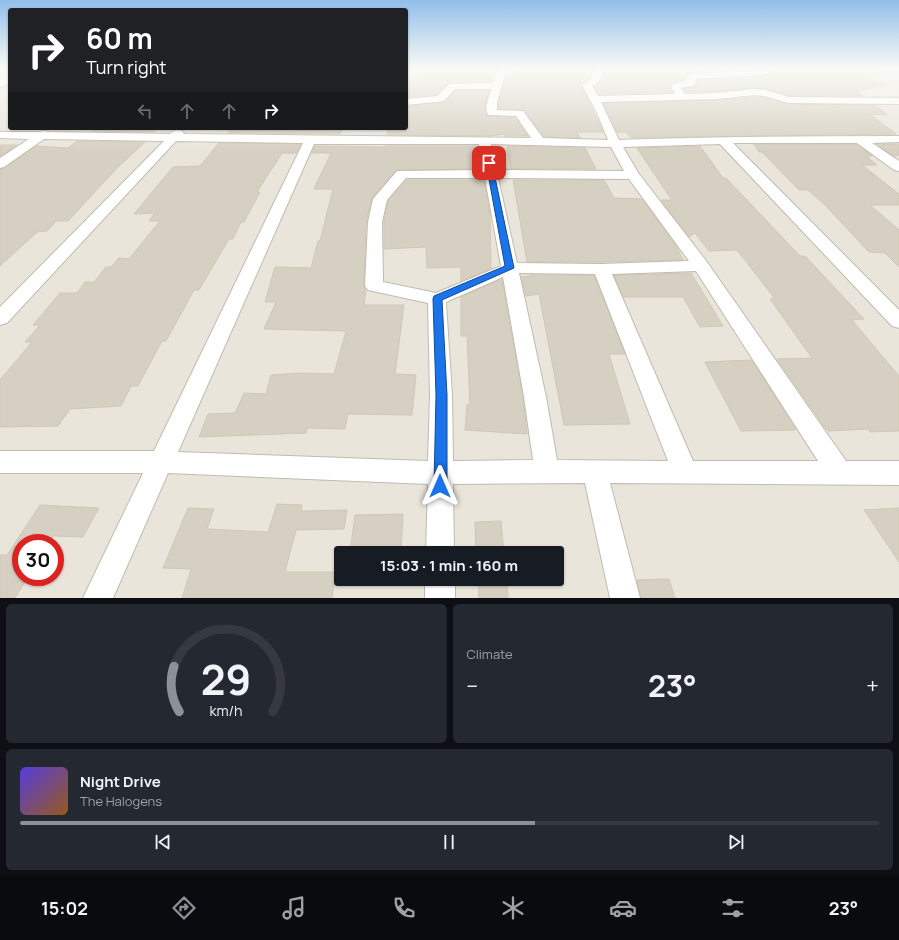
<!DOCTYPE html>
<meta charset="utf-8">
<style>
:root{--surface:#171b24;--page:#242831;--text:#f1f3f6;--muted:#9ea1a6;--line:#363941;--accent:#8c9099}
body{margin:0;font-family:Manrope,sans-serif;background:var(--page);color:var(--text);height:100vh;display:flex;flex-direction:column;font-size:15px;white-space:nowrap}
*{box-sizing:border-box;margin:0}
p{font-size:13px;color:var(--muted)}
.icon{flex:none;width:22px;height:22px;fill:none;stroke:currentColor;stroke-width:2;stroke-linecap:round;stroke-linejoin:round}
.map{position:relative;height:598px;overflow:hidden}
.side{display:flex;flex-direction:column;gap:6px;padding:6px;background:#0d0f14;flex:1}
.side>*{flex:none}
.banner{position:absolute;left:8px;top:8px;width:400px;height:122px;border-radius:4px;box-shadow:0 1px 3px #0004;background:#202124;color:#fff;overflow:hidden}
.speed{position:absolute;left:12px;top:534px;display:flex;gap:8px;font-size:20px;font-weight:700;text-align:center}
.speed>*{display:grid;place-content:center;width:52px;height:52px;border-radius:50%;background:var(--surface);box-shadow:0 1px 3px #0004;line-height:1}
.speed .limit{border:6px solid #d22;background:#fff;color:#111}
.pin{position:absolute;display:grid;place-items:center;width:34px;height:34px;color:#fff;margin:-17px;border-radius:8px;box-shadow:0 2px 6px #0006}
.me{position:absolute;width:44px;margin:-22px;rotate:0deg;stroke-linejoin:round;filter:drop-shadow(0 0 3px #0008)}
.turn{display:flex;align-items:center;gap:14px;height:84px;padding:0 12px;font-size:18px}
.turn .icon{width:52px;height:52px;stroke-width:2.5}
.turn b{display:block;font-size:28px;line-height:34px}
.lanes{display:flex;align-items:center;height:38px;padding:0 12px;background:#0003;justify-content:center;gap:20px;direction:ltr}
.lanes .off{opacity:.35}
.big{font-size:30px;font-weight:700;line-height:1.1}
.side .card{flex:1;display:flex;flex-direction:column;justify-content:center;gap:6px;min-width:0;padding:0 14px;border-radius:6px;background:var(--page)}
.side .dial{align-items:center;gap:0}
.dial svg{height:104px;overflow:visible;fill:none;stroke:var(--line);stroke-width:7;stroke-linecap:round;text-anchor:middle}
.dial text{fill:var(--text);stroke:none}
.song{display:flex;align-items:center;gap:12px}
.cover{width:48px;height:48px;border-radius:6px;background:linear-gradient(135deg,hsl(250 70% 55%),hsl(30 70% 35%))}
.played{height:4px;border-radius:2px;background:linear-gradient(90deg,var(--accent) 60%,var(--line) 60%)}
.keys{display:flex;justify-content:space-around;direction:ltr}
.heat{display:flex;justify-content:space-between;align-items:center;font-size:22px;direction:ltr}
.side .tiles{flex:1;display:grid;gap:6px;grid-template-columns:1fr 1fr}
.card:last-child{grid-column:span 2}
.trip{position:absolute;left:334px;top:546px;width:230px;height:40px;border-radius:4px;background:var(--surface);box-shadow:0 1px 3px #0004;font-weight:700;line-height:40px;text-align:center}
.menu{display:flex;height:64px;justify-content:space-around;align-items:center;background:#090b0e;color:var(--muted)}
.menu .icon{width:28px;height:28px}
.menu .on{color:var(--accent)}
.menu b{font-size:18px;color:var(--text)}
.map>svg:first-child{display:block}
</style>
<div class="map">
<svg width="899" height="598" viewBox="0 0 899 598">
<rect width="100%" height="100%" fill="#f5f3ec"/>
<path fill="#e9e5db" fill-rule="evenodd" d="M0,69h10v59h396v-59h493v529h-899zM21,543h34v34h-34zM341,553h216v26h-216z"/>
<path fill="#d6d0c2" stroke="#d0c8b6" d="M421,69h78l-4,5 -3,8h-43l-13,13 -30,2v-4z
M517,69h79l-5,4 -1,5 -9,7 22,47h-26l3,6 -36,-1 -20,-27 -26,-1v-6l8,-27z
M608,69h145l-63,3 -6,8 -9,2 -5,4 2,7 -73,1 -5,-7 5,-3 3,-8z
M776,69h101l1,5 -14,4 24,7 -31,6 6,5h-74l-24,-7 -11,-1 -37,4h-31l-3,-3 13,-3 1,-6 65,-4 12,-4z
M456,90h34l-5,15 2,11 28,1 13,19h-23v-2l-16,2 -102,-1 1,-6h18v-23l38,-4z
M754,97h10l25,7 86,1 12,10 -18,-1 27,20 -265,4 -5,-6h-9l-14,-29 114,-3z
M96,128h62l-4,4 -62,-1z
M232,128h110l-2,6 -112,-1z
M77,141l68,1 -29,27 -48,52h-12l-9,10 -10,1 -37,34v-97l5,-1 31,-22 32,2z
M219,143l82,1 -5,9h-14l-25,39h3l-16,30h-3l-8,17h-4l-30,51h-5l-28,51h-4l-24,45h-7l-10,20 -51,3 -12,17 -58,1v-47l32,-38h-7l15,-17h-7l27,-32h17l8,-11h9l12,-15h5l8,-9 10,1 31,-38h-11l6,-8 -21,1 39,-47 27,-1z
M754,144h103l15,12h-6l11,9h-15l37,29v11h-29l29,25v37l-14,-14 -16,-1 -44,-47 -17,-15h-9l-37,-38h-3z
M877,144h22v11l-6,1z
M0,145h17l-17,11z
M315,146l70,1v-1h93l4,23 -85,1 -25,29 -6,23 -2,64 2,3 -2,16h40l-9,69 21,1 -4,40 -64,-1 -3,15 -38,-1 -1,5 -107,4 9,-23 27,-1 9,-20 22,1 5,-19 30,-2 33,1 12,-43 -82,-2 12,-27h-11l10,-35 36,1 7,-27h2l13,-52h-19l17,-36h-19z
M507,146l78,2 11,21h-85z
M700,146l23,32h3l74,78h5l59,63 -12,1 47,56v55l-29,1 -2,-3 -39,2 -3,-2 -49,-70 35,-1 -42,-59h5l-38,-49 -28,1 -14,-18 -6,4 -28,-37h11l-35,-52z
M407,180h77l6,35 1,54 -30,12v-14l-34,1 -1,-21 -42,2v-27l4,-21z
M513,180h91l10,18 28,1 34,47 7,14 -82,2h-74z
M691,273l32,53 -23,1 -17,-30h-60l-9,-22z
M530,275h64l31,79h-16l21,70 -66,1 -25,-131 -13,2 -5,-19 9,-1z
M500,280h2l21,117 4,37 -62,-4 2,-26 3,1 -3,-69h-6v-39z
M752,360l44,70 -55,1 -36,-69z
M277,504l25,1 -1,6 46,-1 -3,19 -48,1 -11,42h51l-4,26h-150l9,-29 -28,-1 25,-60 26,1 -7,20 61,3z
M40,505l59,3 -16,29 -30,-1 -4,7h-28v34h7l-13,21h-15v-43h7z
M899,508v54l-35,-52z
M403,514l-2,39h-51l5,-38z
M501,521l3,32h-28l-1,-31z
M478,579h29l1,19h-29z
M669,579l6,19h-34l-4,-18z"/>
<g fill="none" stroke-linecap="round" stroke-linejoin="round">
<g stroke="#c0bbaf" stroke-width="2">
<path id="street" d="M501,69h15l-11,6 -8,28v7l26,1 20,27 65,2 -11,-27 -15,-28 9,-6 1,-5 6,-5h9l-6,6 -3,8 -6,3 6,10 77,-2 -4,-7c4,-5 9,-6 14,-6l5,-7 85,-5 -1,2 -12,4 -66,4 -1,6 -14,3 4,6 32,-1 37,-4 11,1 24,7 110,1v6l-110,-1 -25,-7 -10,-1 -37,4 -116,3 18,38c94,-3 187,-4 280,-4v6l-27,1 27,18v10l-5,-1 -37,-27h-124l166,167v18l-7,-2 -172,-182 -97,3 16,27 68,88 139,199h53v24l-289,-2 30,115h-30l-25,-115 -132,1 1,69h-28l2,-69 -260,-11 -55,125h-30l60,-125h-143v-22h154l149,-308 -127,-2 -169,182 -7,2v-18l164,-166 -120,-2 -40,28 -4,1v-10l29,-19 -29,-1v-6h39l5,-1 5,1 121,2c4,-4 7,-5 12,-3l2,2 -1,1 348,4 -15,-22 -28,-1c-4,-8 1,-18 4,-26h-37l-11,12 -38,4v-6l31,-3 12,-12 44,-1 3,-9zM314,144h165l5,26 -87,1 -24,28 -5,23 -3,64 3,4 60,13 2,92 -2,66 -250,-9zM491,144l120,3 13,24 -128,-1zM406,178h79l16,88 -65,27 -53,-11 -1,-60 5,-22zM498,178l131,1 60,82 -88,3 -84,-1zM696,271l122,190h-125l-81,-187zM519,273l76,1 73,187 -111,-1 -11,-63zM503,277l21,120 9,63 -80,1 -1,-66 -6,-93z
M10,76v7l-10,4v-7z
M425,579h30v19h-30z"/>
</g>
<use href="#street" fill="#fff" fill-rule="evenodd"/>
</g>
<linearGradient id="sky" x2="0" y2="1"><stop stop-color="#91beea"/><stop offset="0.45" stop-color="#fafaf6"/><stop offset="1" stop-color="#fafaf6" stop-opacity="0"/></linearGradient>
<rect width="899" height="152" fill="url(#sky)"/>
<path fill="#1a73e8" stroke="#114b97" d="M489,161l3,2 22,105 -72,32 5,95v91l-2,4 -5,2 -4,-2 -2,-4 2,-91 -3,-96 1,-3 71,-30 -19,-103z"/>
</svg>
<div class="speed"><div class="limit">30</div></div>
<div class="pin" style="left:489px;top:163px;background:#d93025"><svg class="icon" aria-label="arrive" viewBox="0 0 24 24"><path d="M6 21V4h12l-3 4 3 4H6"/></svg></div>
<svg class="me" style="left:440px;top:486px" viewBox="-20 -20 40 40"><path d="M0-17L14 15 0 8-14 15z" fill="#1a73e8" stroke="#fff" stroke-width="4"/></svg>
<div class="trip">15:03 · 1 min · 160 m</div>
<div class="banner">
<div class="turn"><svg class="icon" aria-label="right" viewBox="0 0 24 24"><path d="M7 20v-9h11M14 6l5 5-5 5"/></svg><div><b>60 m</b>Turn right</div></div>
<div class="lanes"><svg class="icon off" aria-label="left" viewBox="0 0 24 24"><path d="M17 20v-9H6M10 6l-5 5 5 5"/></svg><svg class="icon off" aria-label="ahead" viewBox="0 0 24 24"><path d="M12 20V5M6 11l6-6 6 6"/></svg><svg class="icon off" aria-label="ahead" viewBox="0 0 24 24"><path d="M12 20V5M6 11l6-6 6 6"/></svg><svg class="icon" aria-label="right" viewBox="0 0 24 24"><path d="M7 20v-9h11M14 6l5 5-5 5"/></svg></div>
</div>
</div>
<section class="side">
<div class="tiles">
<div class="card dial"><svg viewBox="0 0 100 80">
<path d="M14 69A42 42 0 1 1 86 69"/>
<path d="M14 69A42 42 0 0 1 10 34" stroke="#8c9099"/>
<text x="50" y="56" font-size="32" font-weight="700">29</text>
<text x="50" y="72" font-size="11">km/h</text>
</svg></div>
<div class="card"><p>Climate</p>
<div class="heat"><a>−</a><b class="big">23°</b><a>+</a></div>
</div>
<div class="card">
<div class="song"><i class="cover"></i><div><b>Night Drive</b><p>The Halogens</p></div></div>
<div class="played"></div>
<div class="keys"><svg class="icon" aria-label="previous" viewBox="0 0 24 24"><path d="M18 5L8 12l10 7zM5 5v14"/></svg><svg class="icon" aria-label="pause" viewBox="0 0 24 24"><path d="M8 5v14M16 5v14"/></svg><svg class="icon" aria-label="next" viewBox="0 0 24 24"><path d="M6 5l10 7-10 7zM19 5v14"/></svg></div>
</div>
</div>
</section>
<nav class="menu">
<b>15:02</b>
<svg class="icon on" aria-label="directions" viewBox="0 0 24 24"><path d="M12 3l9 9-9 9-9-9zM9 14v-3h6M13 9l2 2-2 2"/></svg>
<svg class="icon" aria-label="music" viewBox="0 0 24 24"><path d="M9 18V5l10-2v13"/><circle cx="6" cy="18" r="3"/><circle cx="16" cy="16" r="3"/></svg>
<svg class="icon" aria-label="phone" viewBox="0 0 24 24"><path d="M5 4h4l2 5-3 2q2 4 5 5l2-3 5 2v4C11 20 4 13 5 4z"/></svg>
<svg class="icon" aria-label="climate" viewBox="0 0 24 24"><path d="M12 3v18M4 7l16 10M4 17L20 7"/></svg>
<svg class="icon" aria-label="car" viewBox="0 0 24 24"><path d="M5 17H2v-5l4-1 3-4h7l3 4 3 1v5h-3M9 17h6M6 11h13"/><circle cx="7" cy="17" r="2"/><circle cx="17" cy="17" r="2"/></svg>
<svg class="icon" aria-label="filters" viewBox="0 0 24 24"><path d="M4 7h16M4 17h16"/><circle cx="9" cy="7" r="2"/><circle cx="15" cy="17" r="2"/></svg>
<b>23°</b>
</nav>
